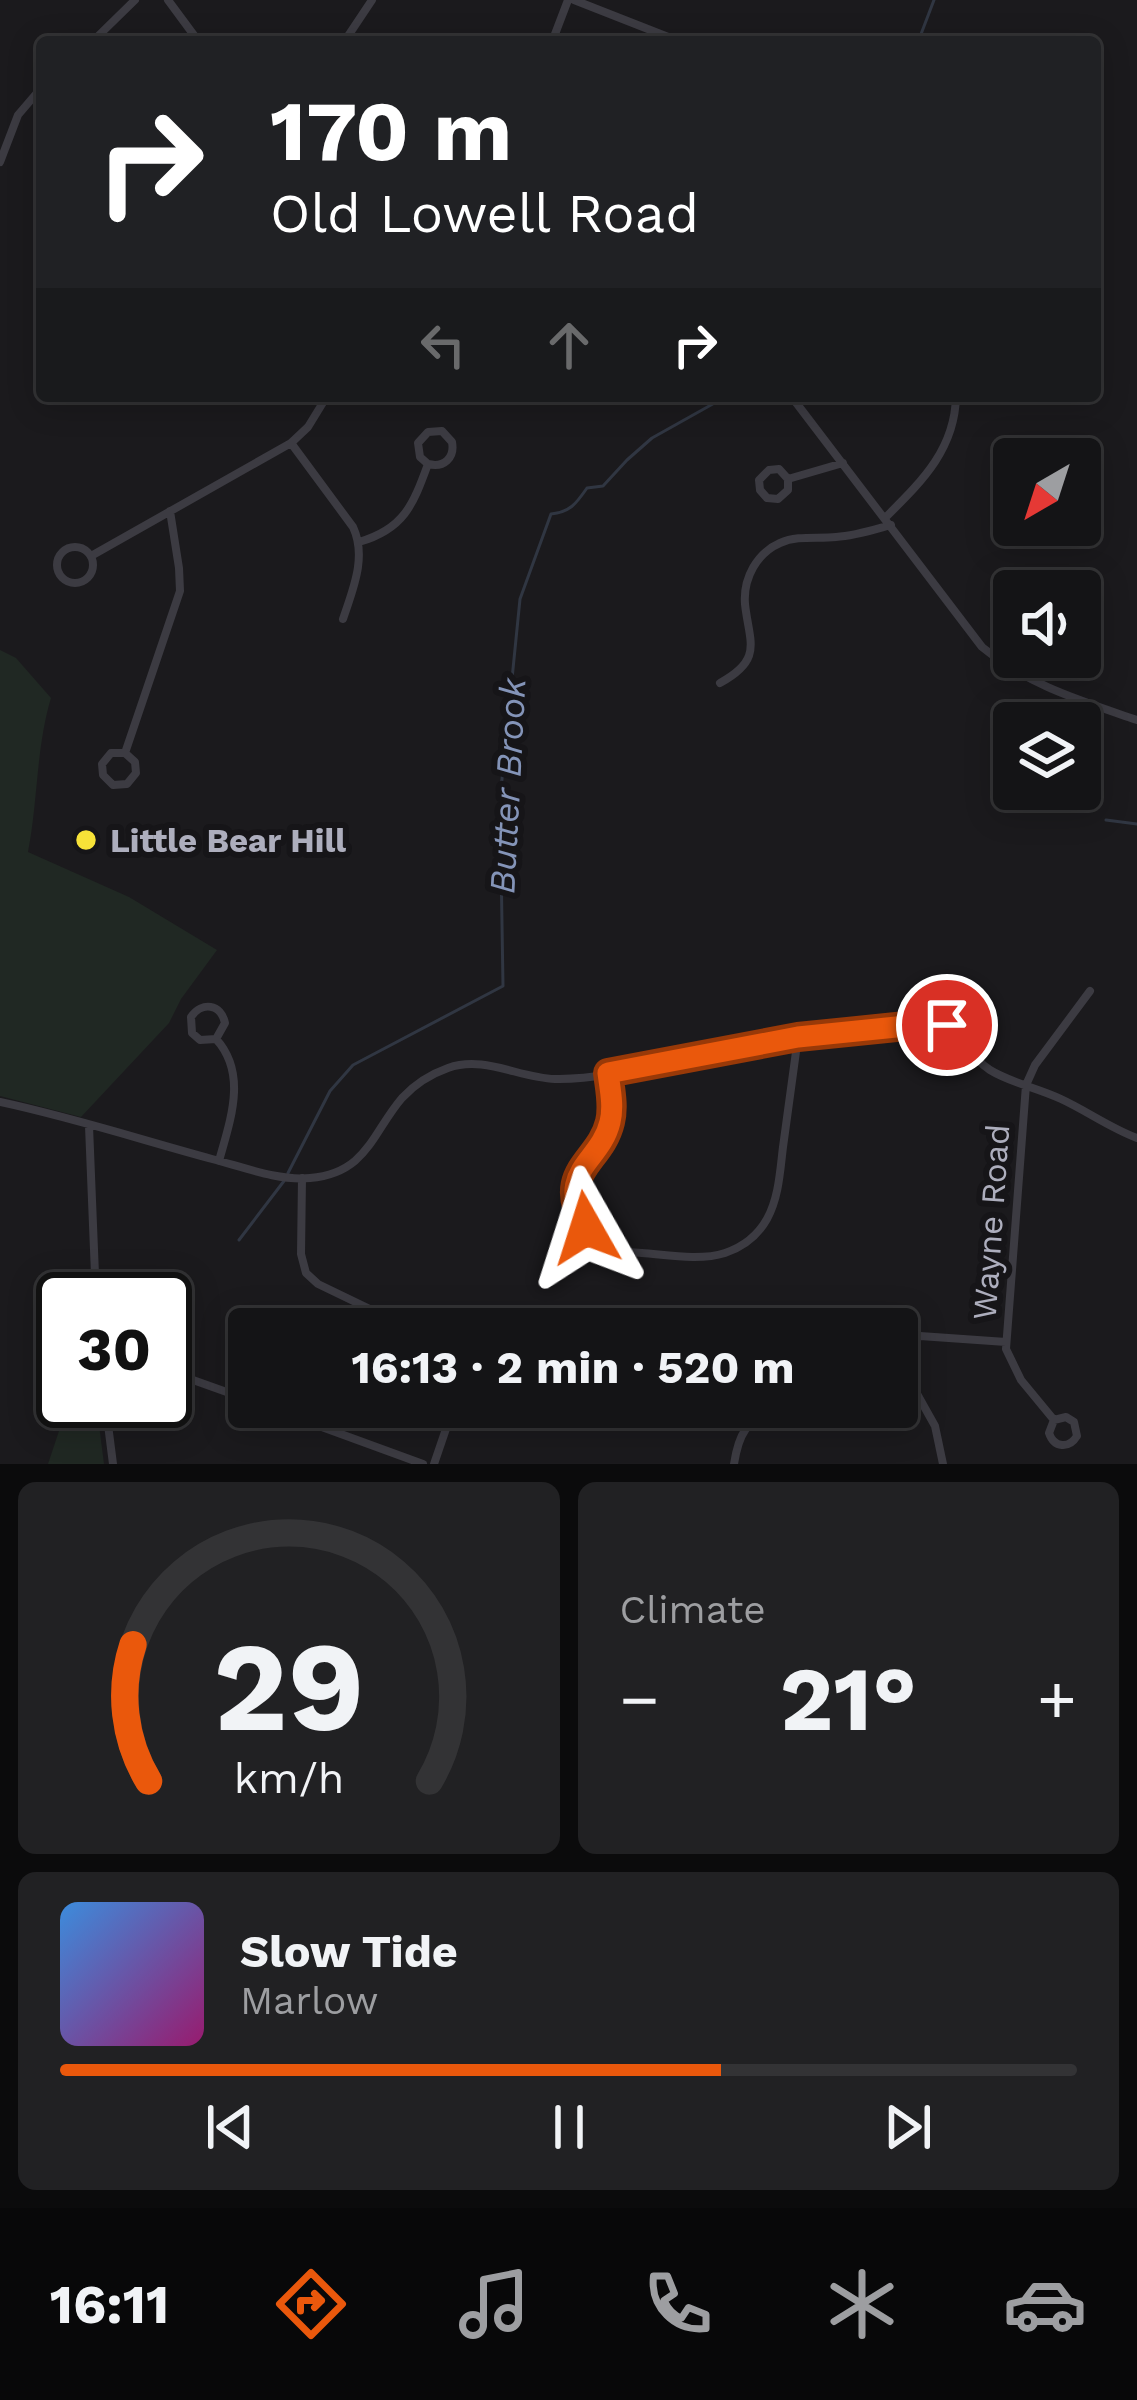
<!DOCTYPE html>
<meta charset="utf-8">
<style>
:root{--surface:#141416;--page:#212123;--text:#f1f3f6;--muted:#9d9ea1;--line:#333335;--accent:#ea580c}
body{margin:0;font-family:"Work Sans",sans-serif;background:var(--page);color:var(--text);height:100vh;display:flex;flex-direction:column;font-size:45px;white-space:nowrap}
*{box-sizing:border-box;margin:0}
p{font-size:39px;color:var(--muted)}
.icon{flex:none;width:66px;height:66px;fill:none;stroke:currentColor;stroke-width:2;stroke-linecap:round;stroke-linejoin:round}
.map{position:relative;height:1464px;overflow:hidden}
.details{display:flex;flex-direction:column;gap:18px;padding:18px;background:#0b0b0c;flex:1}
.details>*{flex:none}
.guide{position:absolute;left:36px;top:36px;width:1065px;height:366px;border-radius:12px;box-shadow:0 6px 30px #0003,0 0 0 3px var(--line);background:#202124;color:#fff;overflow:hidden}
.needle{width:78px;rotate:219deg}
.buttons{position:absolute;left:993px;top:438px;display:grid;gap:24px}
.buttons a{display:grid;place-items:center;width:108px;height:108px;border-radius:12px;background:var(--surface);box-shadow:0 6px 30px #0003,0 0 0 3px var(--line);font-size:60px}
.speed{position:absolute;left:36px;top:1272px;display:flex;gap:24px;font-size:60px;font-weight:700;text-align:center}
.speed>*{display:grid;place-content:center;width:156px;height:156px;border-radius:50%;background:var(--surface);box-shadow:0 6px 30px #0003,0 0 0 3px var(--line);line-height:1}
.speed .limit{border:6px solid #111;border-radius:18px;background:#fff;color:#111}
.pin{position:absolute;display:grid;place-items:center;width:102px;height:102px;color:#fff;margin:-51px;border:6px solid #fff;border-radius:50%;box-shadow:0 3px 12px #0007}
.me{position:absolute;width:132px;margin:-66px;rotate:354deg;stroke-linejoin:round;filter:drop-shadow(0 0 9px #0008)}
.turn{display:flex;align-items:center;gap:42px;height:252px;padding:0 36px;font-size:54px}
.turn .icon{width:156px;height:156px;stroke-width:2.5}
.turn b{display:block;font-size:84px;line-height:102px}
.lanes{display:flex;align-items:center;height:114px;padding:0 36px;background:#0003;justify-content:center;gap:60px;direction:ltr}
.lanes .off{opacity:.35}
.big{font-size:90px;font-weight:700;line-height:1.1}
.details .card{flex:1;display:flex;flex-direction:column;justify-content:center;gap:18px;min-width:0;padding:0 42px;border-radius:18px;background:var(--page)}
.details .dial{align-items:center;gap:0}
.dial svg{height:312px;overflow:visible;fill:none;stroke:var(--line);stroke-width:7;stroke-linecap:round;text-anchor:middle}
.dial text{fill:var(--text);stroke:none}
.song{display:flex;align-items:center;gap:36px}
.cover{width:144px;height:144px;border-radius:18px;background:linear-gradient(135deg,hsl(210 70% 55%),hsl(320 70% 35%))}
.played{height:12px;border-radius:6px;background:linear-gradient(90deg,var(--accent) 65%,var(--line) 65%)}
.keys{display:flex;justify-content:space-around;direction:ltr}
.heat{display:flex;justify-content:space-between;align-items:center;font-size:66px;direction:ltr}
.details .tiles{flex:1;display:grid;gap:18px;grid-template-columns:1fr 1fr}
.card:last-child{grid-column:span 2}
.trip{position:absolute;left:228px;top:1308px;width:690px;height:120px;border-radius:12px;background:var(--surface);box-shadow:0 6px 30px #0003,0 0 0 3px var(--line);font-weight:700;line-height:120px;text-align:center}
.tab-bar{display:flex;height:192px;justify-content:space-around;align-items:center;background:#080809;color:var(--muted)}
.tab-bar .icon{width:84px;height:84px}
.tab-bar .on{color:var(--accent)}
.tab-bar b{font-size:54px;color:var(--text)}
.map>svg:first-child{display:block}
</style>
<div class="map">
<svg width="1137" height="1464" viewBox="0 0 1137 1464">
<rect width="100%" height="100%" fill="#1b1a1d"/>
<path fill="#202823" d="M0,650l16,8 35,40c-15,50 -13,103 -23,154l101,45 88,53 -36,49 -12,24 -88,94 -81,-21z
M74,1401h22l8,63h-56l13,-39z"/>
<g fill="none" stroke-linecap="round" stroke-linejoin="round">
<path stroke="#303642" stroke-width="3" d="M918,42l16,-42
M1106,820l31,4
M288,1173l42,-82 23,-26 150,-79 -3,-187 20,-200 31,-85c19,-2 25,-10 36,-26l16,-2 24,-26 25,-22 75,-42
M239,1240l45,-59"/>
<path stroke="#3c3b42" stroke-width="8" d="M168,0l31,42
M574,0l107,42
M92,42l43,-42
M344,42l28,-42
M552,42l16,-42
M0,162l18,-47 24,-28
M791,396l191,251c48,39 97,53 155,73
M291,443l62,84c14,30 0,62 -10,92
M788,479l-9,-10 -10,1 -10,10 1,10 7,8 11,1 10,-9v-11l55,-16
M885,518c36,-36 70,-68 71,-122
M359,542c45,-13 54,-37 69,-78 16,4 27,-6 24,-22l-10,-11 -14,1 -10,11 2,14 8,7
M57 565a18 18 0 1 1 36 0a18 18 0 1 1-36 0Z
M91,556l200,-113 17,-16 19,-31
M720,683c44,-24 29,-41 25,-79 -2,-26 12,-51 35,-61 18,-8 37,-4 56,-6 19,-1 37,-7 55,-12
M125,753l10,9 1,11 -9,11 -14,1 -10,-10 -1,-11 9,-11h14l55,-162 -1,-23 -9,-57
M216,1039l9,-16c-4,-19 -23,-22 -34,-6l1,16 8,7 16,-1c32,35 14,82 3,122
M608,1073c2,18 7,37 0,55 -11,31 -42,43 -30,83 9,30 36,41 64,42 26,2 58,8 83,0 18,-6 33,-18 42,-34 12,-22 13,-48 16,-72 5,-37 10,-73 15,-110
M0,1102c71,15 142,38 212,57 31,8 66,22 98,19 57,-5 62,-45 92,-80 12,-13 29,-24 46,-30 36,-13 71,10 107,11 49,1 106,-16 153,-25 76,-14 150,-25 227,-30 38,3 29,30 55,46 21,13 48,18 71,29 26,12 49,29 76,39
M89,1126l7,173
M302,1178l-1,76 5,19 12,11 58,28 23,17
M897,1337l23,-1 86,6
M897,1358l38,68 8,38
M165,1370l84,30
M105,1401l8,63
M267,1407l156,57
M1054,1420l12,-3 8,5 3,14c-8,13 -23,12 -28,-3l5,-13 -33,-40 -15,-31 20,-264 9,-20 55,-74
M434,1464l14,-41 1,-16
M734,1464c5,-32 12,-40 39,-57"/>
</g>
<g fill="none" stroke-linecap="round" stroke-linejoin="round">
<g stroke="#983908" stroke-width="30">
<path id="route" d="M586,1228c-32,-58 14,-64 24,-106 4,-16 0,-33 -2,-49l190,-36 108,-11 41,-1"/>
</g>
<use href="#route" stroke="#ea580c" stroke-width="21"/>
</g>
<circle fill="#f7e238" stroke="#161518" stroke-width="4.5" cx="86" cy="840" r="12"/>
<g text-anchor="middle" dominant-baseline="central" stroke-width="12" stroke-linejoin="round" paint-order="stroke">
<g font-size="33" font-weight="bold" fill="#adaebd" stroke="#161518" text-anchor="start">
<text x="110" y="840">Little Bear Hill</text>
</g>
<g font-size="33" fill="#adaebd" stroke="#161518">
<text transform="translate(991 1222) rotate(-86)">Wayne Road</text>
</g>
<g font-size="36" font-style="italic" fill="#8494b8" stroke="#161518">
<text transform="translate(508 786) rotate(-87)">Butter Brook</text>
</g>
</g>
</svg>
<div class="buttons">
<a><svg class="needle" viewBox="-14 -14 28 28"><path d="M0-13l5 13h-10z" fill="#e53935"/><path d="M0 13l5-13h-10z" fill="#9d9ea1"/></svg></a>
<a><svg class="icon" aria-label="sound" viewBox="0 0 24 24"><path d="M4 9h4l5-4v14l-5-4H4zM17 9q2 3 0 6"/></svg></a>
<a><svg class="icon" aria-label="layers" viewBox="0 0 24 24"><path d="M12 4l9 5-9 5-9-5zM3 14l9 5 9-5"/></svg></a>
</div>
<div class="speed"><div class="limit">30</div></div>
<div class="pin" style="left:947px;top:1025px;background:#d93025"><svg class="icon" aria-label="arrive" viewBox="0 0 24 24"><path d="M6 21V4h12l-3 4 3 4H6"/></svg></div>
<svg class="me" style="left:586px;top:1228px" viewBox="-20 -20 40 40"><path d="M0-17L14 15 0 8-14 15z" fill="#ea580c" stroke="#fff" stroke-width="4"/></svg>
<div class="trip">16:13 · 2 min · 520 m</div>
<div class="guide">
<div class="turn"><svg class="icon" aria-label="right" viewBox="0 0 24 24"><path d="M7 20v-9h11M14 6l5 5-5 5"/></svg><div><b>170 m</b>Old Lowell Road</div></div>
<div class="lanes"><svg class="icon off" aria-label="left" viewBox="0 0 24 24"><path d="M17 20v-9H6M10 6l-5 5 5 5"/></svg><svg class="icon off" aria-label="ahead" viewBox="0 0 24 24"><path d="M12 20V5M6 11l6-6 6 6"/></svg><svg class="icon" aria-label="right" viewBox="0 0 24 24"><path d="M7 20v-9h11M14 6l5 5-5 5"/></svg></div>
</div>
</div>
<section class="details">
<div class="tiles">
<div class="card dial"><svg viewBox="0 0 100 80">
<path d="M14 69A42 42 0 1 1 86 69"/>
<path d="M14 69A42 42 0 0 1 10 34" stroke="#ea580c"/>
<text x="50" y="56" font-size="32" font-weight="700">29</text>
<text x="50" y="72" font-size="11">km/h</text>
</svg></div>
<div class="card"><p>Climate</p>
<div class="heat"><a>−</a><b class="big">21°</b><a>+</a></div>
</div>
<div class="card">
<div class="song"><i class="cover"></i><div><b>Slow Tide</b><p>Marlow</p></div></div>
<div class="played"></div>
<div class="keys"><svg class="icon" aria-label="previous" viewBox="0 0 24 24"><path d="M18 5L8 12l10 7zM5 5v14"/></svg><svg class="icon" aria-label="pause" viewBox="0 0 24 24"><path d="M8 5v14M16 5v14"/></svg><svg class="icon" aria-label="next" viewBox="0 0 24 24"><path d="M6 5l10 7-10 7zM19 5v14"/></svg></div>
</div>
</div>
</section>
<nav class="tab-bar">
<b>16:11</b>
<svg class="icon on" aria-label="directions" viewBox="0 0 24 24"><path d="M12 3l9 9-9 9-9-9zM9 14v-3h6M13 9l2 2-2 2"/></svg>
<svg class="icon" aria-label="music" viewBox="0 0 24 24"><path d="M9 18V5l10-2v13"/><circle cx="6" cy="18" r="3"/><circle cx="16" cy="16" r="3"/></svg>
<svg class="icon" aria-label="phone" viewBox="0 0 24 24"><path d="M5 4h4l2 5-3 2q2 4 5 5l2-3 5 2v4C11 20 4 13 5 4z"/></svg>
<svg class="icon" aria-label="climate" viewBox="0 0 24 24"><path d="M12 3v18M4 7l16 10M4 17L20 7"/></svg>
<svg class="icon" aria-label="car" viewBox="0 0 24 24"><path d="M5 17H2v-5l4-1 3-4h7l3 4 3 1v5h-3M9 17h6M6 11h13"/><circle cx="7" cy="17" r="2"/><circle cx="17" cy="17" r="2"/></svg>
</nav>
